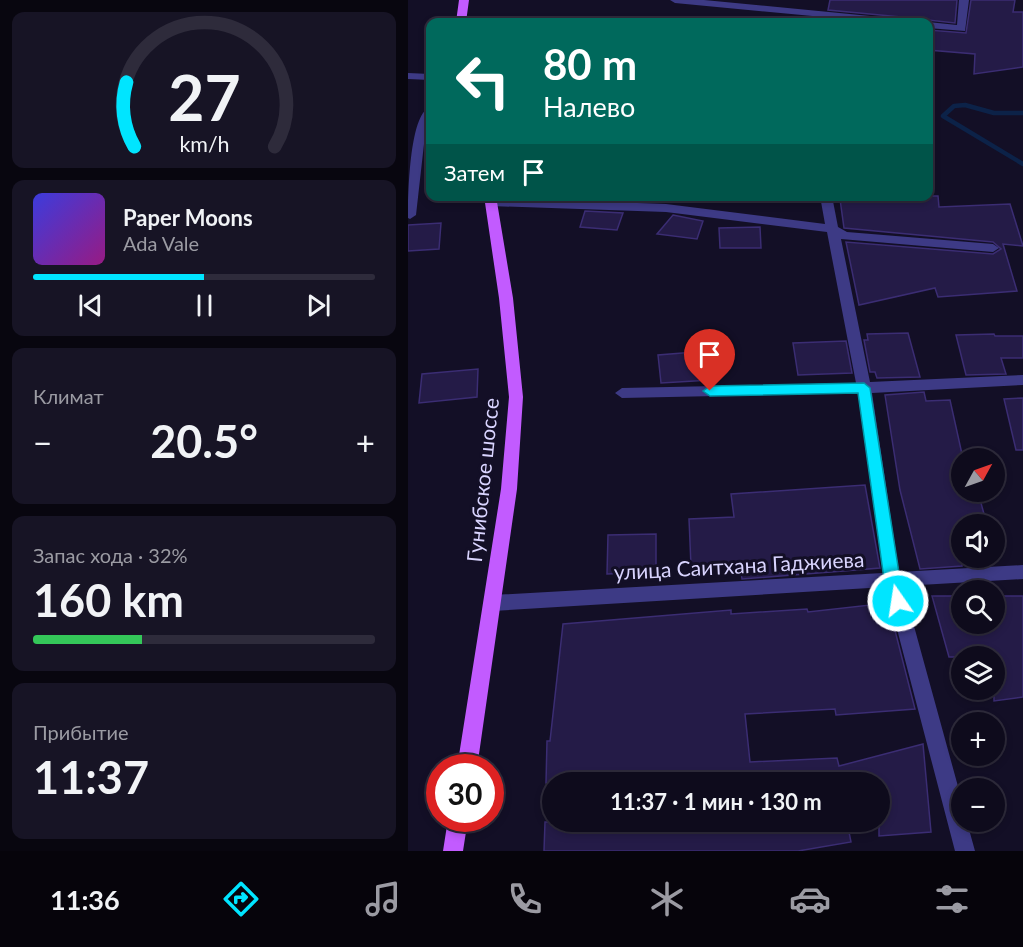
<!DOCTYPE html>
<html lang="ru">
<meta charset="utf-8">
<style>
:root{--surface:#0e0b1c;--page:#171425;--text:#f1f3f6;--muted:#9b9ba3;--line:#2e2b3b;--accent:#00e5ff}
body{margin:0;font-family:Lato,sans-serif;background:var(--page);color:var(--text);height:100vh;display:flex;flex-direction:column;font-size:22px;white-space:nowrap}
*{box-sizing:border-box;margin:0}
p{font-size:20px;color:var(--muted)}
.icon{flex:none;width:33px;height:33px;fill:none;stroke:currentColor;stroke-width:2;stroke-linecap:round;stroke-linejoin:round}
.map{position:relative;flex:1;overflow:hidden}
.side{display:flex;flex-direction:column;gap:12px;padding:12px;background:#08060f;width:408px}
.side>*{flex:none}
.guide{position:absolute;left:18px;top:18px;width:507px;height:183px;border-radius:12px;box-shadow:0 3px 9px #0003,0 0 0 2px var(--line);background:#00695c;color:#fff;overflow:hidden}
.needle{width:39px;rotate:50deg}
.tools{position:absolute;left:543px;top:448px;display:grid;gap:12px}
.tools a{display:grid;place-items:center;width:54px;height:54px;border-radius:50%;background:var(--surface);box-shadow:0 3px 9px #0003,0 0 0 2px var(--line);font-size:30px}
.speed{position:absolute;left:18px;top:754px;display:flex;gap:12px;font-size:30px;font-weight:700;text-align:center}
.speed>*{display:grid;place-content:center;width:78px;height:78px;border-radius:50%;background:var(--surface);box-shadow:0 3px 9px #0003,0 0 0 2px var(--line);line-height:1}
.speed .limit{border:9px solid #d22;background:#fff;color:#111}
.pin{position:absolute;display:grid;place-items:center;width:51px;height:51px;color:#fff;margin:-62px -26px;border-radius:50% 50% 50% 0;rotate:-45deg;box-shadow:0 0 6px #0007}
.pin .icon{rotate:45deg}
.me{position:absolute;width:66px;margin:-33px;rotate:347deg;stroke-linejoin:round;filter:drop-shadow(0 0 4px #0008)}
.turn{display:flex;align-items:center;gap:21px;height:126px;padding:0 18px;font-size:27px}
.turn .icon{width:78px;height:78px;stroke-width:2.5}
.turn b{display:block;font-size:42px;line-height:51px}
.then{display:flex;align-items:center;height:57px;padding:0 18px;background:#0003;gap:12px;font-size:22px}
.big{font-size:45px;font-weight:700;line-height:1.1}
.side .card{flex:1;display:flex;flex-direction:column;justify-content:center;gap:9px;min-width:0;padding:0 21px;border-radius:12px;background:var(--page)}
.side .dial{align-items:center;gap:0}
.dial svg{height:156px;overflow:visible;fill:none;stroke:var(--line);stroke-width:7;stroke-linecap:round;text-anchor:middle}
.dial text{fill:var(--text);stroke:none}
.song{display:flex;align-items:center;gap:18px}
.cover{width:72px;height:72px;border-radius:9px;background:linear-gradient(135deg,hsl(240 70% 55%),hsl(310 70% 35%))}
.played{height:6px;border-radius:3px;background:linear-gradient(90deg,var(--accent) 50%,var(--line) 50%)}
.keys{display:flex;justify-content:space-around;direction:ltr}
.heat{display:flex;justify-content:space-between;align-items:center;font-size:33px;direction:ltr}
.charge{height:9px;border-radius:4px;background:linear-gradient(90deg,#34c759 32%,var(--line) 0)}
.trip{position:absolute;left:134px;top:772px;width:348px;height:60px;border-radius:30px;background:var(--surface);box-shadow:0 3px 9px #0003,0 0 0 2px var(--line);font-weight:700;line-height:60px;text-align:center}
.tab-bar{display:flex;height:96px;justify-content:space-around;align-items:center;background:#06040b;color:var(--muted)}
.tab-bar .icon{width:42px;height:42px}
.tab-bar .current{color:var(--accent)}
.tab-bar b{font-size:27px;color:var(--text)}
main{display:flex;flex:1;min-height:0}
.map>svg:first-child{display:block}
</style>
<main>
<section class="side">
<div class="card dial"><svg viewBox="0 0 100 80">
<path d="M14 69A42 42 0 1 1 86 69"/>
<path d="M14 69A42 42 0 0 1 10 36" stroke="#00e5ff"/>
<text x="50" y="56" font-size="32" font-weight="700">27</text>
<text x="50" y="72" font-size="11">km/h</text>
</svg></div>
<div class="card">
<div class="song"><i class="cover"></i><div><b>Paper Moons</b><p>Ada Vale</p></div></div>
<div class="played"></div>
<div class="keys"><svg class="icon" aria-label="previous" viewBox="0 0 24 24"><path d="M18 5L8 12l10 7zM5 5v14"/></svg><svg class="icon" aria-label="pause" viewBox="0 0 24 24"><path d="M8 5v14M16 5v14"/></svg><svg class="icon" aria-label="next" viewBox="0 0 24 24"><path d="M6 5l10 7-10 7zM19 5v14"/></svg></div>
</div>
<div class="card"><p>Климат</p>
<div class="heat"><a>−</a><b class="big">20.5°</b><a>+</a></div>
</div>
<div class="card"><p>Запас хода · 32%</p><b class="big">160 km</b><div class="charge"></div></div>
<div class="card"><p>Прибытие</p><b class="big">11:37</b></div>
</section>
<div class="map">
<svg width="615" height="851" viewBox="0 0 615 851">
<rect width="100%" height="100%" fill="#130f26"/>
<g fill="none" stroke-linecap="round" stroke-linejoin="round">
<path stroke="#0c2248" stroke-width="4.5" d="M615,113h-29l-29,-8 -11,1 -11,10 80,48"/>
</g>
<path fill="#241b47" stroke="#3b2d73" stroke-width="1.5" d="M422,0h127l-2,23 -27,-3 -2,2h-18l-7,-5 -73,-7z
M563,0h44l-2,12h10v55l-49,7 1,-20 -47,-4v-20l38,3z
M485,196h45l1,11 71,-3 13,42 -20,-2 14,47 -79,6 -3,-9 -76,17 -13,-63 147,12 8,-5 -8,-7 -149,-14 -4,-29 53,1z
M177,211l38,2 -6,17 -37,-3z
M265,215l30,6 -6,18 -40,-5z
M33,223l-2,26 -31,2v-26z
M352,227l1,21h-41l-1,-20z
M500,333l12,44 -43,1 -2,-6h-5l-6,-32h4l-1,-6z
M586,334l1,2h28v22h-22l5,16 -40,1 -10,-40z
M438,341l6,32 -54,2 -5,-32z
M299,351l4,29 -50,3 -3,-28z
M70,369l-1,28 -58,6 3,-29z
M516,392l2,9 24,-1 12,54v38h16l9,33h-25v41l-42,3 -20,-79 -15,-95z
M615,398v52h-7l-12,-51z
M457,485l15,83 -138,11 -2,-15 -49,2 -2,-47 45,-2 -3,-23z
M248,534v38l-49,2 1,-39z
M524,596h30v28h32v-28h29v101l-29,4v-44h-45z
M480,603l27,106 -79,6 -1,-6 -90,5 5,48 87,-4 2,8 84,-22 8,88 -52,4v-53h-333l1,-42h3l13,-117 168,-14v4l76,-5 1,3z
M137,822h302l4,20 -53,9h-254z"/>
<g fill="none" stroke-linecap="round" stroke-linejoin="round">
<path fill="#3d3a85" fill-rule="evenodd" d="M262,0h34l197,19 5,3h-30l-201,-19z
M551,0h10l-4,31 -37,-3v-6l29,3z
M0,73l22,1v6l-22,-1z
M22,107v17l-6,20 -8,71 -6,4 -2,-1c0,-20 1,-104 22,-111z
M412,196h12l6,31 9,5 146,12 6,4 -6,4 -152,-13 29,143 153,-7v10l-151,8 27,179 124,-7v14l-120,7 59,215v21h5l8,29h-20l-69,-264 -393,24 -6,-3 -3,-5 3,-5 6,-3 390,-22 -25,-180 -236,5 -7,-5 7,-5 234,-5 -29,-151 -161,-20 -175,-6 -6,-4 6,-4 175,6 159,20z"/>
<path fill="#c25bff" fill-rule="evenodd" d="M51,0h10l-3,22h-10z
M76,196h12l17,102 10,99 -6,92 -40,279h-20l44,-279 8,-92 -10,-99z
M40,819h20l-5,32h-20z"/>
</g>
<path fill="#00e5ff" stroke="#0095a6" stroke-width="1.5" d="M456,383l6,5 30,191 6,22 -2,5h-11l-9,-27 -26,-186 -148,3 -7,-5 7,-5z"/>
<g text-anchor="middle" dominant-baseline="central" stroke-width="6" stroke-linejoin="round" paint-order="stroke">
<g font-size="21" fill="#d9d4ff" stroke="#130f26">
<text transform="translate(74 480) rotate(-84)">Гунибское шоссе</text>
<text transform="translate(331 565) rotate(-3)">улица Саитхана Гаджиева</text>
</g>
</g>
</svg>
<div class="tools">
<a><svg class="needle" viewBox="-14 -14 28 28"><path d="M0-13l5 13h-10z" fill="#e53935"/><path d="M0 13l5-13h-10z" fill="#9b9ba3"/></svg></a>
<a><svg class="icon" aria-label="sound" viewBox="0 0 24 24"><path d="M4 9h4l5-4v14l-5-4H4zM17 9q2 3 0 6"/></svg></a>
<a><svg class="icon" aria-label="search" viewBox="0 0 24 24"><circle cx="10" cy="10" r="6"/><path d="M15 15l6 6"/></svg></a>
<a><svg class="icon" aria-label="layers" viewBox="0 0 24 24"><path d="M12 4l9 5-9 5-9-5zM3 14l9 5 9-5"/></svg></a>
<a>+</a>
<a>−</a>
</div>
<div class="speed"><div class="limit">30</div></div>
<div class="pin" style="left:302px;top:391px;background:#d93025"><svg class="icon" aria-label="arrive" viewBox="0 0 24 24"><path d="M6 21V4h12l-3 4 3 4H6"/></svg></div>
<svg class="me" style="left:490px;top:601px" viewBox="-20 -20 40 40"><circle r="17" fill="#00e5ff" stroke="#fff" stroke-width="3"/><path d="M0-11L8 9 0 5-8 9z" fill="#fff"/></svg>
<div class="trip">11:37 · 1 мин · 130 m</div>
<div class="guide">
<div class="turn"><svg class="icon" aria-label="left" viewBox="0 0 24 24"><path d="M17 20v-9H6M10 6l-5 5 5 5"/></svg><div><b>80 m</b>Налево</div></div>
<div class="then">Затем<svg class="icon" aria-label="arrive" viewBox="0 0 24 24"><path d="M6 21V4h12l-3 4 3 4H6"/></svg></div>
</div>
</div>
</main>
<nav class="tab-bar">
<b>11:36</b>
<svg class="icon current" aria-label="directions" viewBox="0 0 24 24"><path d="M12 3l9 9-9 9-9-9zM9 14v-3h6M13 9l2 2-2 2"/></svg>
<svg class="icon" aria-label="music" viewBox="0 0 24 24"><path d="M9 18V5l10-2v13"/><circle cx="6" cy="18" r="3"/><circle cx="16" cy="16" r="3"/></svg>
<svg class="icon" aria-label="phone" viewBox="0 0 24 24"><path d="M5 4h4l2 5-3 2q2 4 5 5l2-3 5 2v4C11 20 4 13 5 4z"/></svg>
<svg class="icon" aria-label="climate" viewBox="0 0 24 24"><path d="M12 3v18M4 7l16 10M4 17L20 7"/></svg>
<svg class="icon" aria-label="car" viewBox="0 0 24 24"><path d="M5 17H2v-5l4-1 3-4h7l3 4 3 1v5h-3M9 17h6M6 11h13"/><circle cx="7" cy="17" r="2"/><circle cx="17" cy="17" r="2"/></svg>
<svg class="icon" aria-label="filters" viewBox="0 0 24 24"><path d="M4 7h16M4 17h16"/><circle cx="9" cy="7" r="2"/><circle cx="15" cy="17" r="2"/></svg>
</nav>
